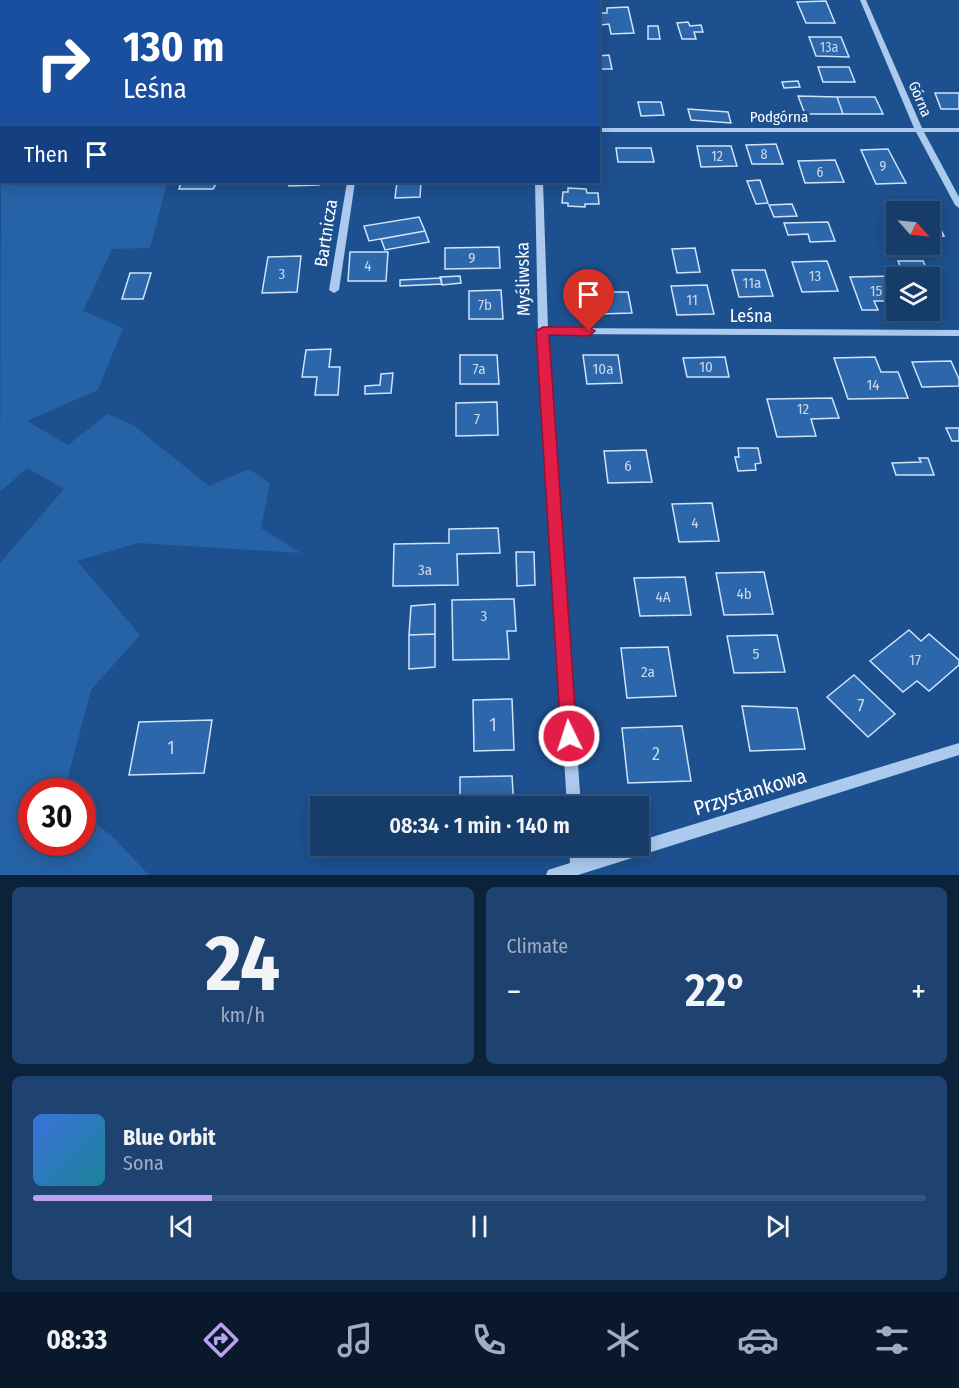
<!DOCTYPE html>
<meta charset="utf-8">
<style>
:root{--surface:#163c6a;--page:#1f4370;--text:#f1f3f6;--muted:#9eadc1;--line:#35567e;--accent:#bca0f2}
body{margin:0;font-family:"Fira Sans Condensed",sans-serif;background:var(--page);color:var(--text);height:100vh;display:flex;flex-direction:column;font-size:22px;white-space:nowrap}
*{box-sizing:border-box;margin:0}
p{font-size:20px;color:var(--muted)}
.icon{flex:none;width:33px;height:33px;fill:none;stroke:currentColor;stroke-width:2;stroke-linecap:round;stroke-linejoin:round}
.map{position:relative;height:875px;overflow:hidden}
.drawer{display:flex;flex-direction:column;gap:12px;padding:12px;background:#0c213a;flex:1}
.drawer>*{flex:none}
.banner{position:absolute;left:0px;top:0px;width:600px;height:183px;box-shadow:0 3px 15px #0003,0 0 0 2px var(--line);background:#1a4fa0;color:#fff;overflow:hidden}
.needle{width:39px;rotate:117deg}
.buttons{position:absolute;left:886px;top:201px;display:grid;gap:12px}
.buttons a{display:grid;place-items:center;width:54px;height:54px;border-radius:0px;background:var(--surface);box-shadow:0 3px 15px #0003,0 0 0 2px var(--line);font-size:30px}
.speed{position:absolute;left:18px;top:778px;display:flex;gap:12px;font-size:30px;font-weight:700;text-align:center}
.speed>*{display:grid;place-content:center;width:78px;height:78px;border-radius:50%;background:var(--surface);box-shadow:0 3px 15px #0003,0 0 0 2px var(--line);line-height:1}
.speed .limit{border:9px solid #d22;background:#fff;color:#111}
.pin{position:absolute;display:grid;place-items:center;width:51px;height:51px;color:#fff;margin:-62px -26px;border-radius:50% 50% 50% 0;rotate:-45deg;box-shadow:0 0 6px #0007}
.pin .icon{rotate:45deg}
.me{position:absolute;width:66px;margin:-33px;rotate:356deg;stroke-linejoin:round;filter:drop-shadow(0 0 4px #0008)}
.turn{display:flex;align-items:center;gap:21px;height:126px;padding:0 24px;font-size:27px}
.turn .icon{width:78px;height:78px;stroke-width:2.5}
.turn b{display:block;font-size:42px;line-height:51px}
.then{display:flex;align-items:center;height:57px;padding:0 24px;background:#0003;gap:12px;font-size:22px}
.big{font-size:45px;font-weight:600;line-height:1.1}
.drawer .tile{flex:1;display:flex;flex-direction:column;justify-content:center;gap:9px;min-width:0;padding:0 21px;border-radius:9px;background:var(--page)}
.drawer .dial{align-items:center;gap:0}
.dial b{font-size:78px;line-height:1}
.song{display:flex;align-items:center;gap:18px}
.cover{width:72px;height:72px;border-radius:9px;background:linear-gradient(135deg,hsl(220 70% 55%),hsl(190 70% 35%))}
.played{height:6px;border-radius:3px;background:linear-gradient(90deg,var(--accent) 20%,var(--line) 20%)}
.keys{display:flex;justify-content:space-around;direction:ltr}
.heat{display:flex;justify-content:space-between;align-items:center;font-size:33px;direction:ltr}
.drawer .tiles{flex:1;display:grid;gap:12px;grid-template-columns:1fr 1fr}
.tile:last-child{grid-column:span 2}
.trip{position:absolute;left:310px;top:796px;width:339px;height:60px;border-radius:0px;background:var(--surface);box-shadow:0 3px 15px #0003,0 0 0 2px var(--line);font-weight:600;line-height:60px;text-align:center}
.menu{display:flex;height:96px;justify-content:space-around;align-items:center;background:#09182a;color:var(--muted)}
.menu .icon{width:42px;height:42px}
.menu .selected{color:var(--accent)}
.menu b{font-size:27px;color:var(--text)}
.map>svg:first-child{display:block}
</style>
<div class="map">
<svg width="959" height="875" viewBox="0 0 959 875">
<rect width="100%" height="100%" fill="#1d508e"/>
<path fill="#2662a6" d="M1,180l166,3 -17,65 -38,1 -29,62 40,17 -25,62 -71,31 41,24 40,-31 25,11 76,61 40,-17 21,14 -9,45 40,25 -163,-10 -61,18 63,74 -49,55 -27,102h-32v51h50l1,-30 31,25 35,37h-149v-312l64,-74 -37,-21 -27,24z"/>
<path fill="#2c67ab" stroke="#d0e4f9" stroke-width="1.5" d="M826,1l9,22h-29l-9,-21z
M628,7l6,26 -23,1 -2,-10 -8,1 -2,-12h8v-5z
M688,22l2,4 11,-1 2,7h-9l2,7h-14l-5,-16z
M648,26h10l2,13h-12z
M809,37h32l8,20 -33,-1z
M609,55l3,14h-14v-13z
M818,67h31l6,15h-32z
M798,81l2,6 -16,1 -2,-6z
M935,93h24v16h-18z
M798,96l39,1 6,17h-38z
M837,97h38l8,17h-40z
M638,102h23l3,13 -23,1z
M688,109l40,3 3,11 -40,-3z
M776,144l7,20h-31l-6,-19z
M697,146h34l6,20 -36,1z
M616,148h35l3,14h-36z
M888,149l18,34 -30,1 -15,-34z
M835,160l9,22 -39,1 -7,-22z
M760,180l8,23 -12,1 -9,-23z
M181,182h36l-4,7h-34z
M289,182h31l-1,3 -30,1z
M397,182h24l-1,15 -25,1z
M568,188l18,1 1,4h11l1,11h-14v3l-17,-1v-3h-6l1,-11h5z
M792,204l5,12 -23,1 -5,-12z
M931,209l13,27 -14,1v-25l-26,-2z
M419,217l6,14 -56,10 -5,-15z
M828,222l7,19 -25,1 -2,-8 -20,1 -4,-12z
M425,231l4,11 -44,8 -4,-11z
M499,247l1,21 -55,1v-21z
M695,248l5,24 -23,1 -5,-24z
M350,252h38l-2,29h-38z
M301,256l-4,36 -35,1 6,-36z
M827,261l11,30 -36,1 -10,-30z
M898,261h25l11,24h-4v-7h-25z
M732,270h33l8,26 -34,1z
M130,273h21l-8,26h-21z
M460,276l1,7 -19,2 -2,-8z
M894,276l3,6v19h-23l4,9h-16l-12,-33z
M441,278l1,6 -42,2v-6z
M707,285l7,29 -37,1 -6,-29z
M501,290l2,29h-34v-28z
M596,292l2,23 -17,1 -2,-23z
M597,292h31l4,21 -32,1z
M331,349l-2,18h11l-2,28h-23l2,-18h-15l4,-27z
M460,355h37l2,29h-39z
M583,355h35l4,28 -35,1z
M725,357l4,20h-42l-4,-19z
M875,357l6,15h17l10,26 -60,1 -14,-41z
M951,361l8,18v7l-37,1 -10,-25z
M393,373l-2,20 -26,1v-8l15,-1 1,-11z
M832,398l7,20 -28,1 5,17 -39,1 -10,-38z
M497,402l1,33 -42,1v-33z
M946,428h13v13h-7z
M738,448h20l3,15 -6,1 1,6 -18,1 -3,-14h4z
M646,450l6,32 -44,1 -4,-32z
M919,458h9l6,17h-38l-4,-12 29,-1z
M712,503l7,38 -40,1 -7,-38z
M498,528l2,25 -43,1 1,31 -65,1 1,-42 55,-1v-14z
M516,552h18l1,33 -18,1z
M764,572l9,42 -49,1 -8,-42z
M685,577l6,38 -51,1 -6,-38z
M514,599l2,32h-9l2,28 -56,1 -1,-60z
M435,604v30l-26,1 2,-29z
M909,630l12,11 8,-7 30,26v5l-30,26 -12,-10 -14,11 -33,-31z
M435,634v33l-26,2v-34z
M777,635l8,37 -51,1 -7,-37z
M668,647l8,49 -49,2 -6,-50z
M854,675l41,39 -27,23 -41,-40z
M512,699l2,51 -40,1 -1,-51z
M742,706l55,2 8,41 -55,2z
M212,720l-8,53 -75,2 10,-53z
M682,726l9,55 -63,2 -6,-55z
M512,776l2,31h-54v-30z"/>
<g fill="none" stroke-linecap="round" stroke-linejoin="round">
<path fill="#abcaed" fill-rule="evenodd" d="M66,0h9l-1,2h-10z
M377,0h6v2h-7z
M523,0h6l1,2h-7z
M860,0h6l56,128h37v4h-35l35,65v11l-4,-3 -39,-73h-318v-4h316z
M0,20h2v5h-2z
M347,182h8l-16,108 -5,3 -5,-3z
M535,182h8l5,146 411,2v6l-411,-2 33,473h-14l-29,-476z
M959,743v12l-381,120h-32l2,-5 22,-7 -1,-17h14l1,12 40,-12h15v-5z"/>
</g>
<path fill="#e11d48" stroke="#92132f" stroke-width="1.5" d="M543,327h46l6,4 -6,5 -40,-1 28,401 -2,5 -6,3 -6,-3 -2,-5 -25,-405z"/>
<g text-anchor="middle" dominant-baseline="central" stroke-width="6" stroke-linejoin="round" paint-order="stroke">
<g font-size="14" fill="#cad9ea">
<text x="829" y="47">13a</text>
<text x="764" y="154">8</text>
<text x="717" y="156">12</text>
<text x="883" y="166">9</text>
<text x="820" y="172">6</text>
</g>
<g font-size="15" fill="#fff" stroke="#1d508e">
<text transform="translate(920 99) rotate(67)">Górna</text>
<text x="779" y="117">Podgórna</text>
</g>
<g font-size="15" fill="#cad9ea">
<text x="472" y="258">9</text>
<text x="368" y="266">4</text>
<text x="282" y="274">3</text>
<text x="815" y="276">13</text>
<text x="752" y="283">11a</text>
<text x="876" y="291">15</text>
<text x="692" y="300">11</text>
<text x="485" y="305">7b</text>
<text x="706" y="367">10</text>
<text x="479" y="369">7a</text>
<text x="603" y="369">10a</text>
<text x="873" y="385">14</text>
<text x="803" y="409">12</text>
<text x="477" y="419">7</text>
<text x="628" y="466">6</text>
<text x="695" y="523">4</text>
<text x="425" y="570">3a</text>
<text x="744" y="594">4b</text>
<text x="663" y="597">4A</text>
<text x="484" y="616">3</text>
<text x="756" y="654">5</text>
<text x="915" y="660">17</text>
<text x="648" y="672">2a</text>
</g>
<g font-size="18" fill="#fff" stroke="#1d508e">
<text transform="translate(326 233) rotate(-81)">Bartnicza</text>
<text transform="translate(523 279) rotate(-91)">Myśliwska</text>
<text x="751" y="316">Leśna</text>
</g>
<g font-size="18" fill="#cad9ea">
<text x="861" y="706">7</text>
<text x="493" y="725">1</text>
<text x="171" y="748">1</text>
<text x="656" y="754">2</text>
</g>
<g font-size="21" fill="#fff" stroke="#1d508e">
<text transform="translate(750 792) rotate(-17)">Przystankowa</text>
</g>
</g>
</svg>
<div class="buttons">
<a><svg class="needle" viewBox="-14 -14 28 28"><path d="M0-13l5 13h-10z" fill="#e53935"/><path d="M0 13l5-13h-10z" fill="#9eadc1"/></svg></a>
<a><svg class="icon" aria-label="layers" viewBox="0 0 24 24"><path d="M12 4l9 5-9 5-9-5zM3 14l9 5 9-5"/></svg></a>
</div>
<div class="speed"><div class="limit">30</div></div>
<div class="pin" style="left:589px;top:331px;background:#d93025"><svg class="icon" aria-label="arrive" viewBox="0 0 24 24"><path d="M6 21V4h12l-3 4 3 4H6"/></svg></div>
<svg class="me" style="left:569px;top:736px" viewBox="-20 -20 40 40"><circle r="17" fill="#e11d48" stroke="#fff" stroke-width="3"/><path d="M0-11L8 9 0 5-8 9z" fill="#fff"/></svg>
<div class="trip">08:34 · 1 min · 140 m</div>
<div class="banner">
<div class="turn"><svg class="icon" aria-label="right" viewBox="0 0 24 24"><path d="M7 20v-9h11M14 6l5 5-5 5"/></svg><div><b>130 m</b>Leśna</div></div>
<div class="then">Then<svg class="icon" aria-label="arrive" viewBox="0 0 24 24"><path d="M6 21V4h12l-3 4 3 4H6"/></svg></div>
</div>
</div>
<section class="drawer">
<div class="tiles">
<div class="tile dial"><b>24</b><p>km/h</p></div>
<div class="tile"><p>Climate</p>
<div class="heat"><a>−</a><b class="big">22°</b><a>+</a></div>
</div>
<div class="tile">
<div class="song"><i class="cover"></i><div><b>Blue Orbit</b><p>Sona</p></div></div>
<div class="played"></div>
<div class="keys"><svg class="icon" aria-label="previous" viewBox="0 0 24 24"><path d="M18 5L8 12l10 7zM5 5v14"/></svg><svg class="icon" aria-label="pause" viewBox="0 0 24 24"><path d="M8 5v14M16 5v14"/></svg><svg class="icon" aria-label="next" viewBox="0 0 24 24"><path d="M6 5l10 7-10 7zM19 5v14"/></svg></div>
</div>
</div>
</section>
<nav class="menu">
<b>08:33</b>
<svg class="icon selected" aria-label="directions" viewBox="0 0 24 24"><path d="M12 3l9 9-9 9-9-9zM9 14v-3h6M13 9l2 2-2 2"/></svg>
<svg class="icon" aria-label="music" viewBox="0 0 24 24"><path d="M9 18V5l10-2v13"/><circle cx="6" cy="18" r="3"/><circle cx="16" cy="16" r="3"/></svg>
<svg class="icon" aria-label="phone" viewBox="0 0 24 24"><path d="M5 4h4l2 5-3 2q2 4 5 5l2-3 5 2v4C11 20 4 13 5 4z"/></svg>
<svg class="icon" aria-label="climate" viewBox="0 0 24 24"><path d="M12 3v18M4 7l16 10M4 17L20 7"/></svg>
<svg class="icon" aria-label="car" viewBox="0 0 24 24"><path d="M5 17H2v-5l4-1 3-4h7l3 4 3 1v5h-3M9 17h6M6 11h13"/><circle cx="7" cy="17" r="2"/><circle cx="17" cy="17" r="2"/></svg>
<svg class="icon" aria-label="filters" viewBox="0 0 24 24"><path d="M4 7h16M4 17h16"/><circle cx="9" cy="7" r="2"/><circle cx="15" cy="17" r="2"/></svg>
</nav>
